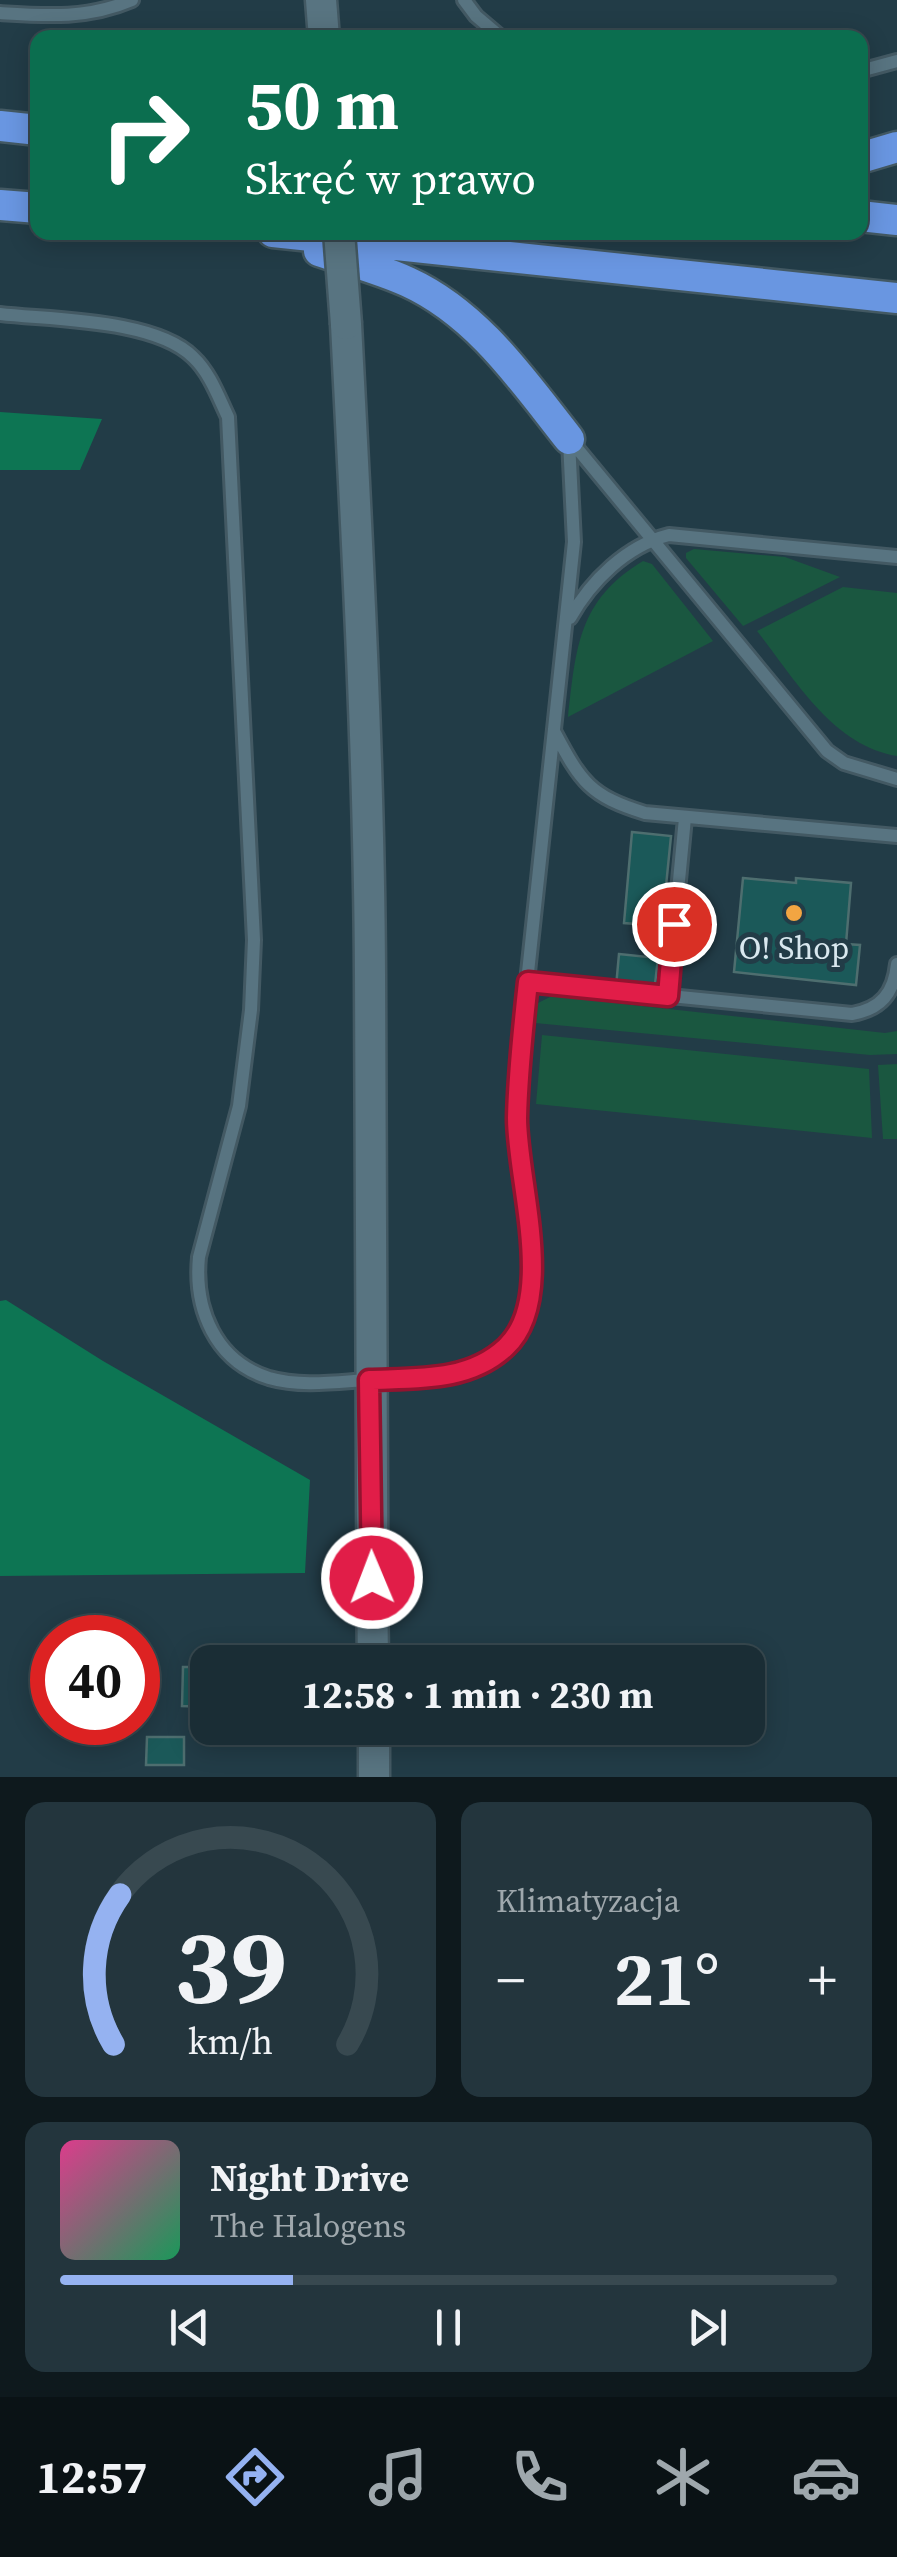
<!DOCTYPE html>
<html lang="pl">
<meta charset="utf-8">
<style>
:root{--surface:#1a2d35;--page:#23353d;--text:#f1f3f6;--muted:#9fa8ad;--line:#384950;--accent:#95b2f1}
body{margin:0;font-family:"Source Serif 4",serif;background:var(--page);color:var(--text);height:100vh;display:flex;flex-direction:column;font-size:38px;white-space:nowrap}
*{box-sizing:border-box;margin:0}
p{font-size:32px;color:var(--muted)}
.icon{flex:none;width:55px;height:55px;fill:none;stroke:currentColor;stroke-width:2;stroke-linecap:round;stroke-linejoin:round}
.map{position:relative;height:1777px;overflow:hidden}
.panel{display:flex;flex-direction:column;gap:25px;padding:25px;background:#0e191d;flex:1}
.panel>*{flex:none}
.hud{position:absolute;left:30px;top:30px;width:838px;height:210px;border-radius:20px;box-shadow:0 5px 25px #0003,0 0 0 2px var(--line);background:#0b6e4f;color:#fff;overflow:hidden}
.speed{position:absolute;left:30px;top:1615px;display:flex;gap:20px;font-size:50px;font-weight:700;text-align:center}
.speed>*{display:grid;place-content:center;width:130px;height:130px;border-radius:50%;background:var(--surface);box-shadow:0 5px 25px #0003,0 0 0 2px var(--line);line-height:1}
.speed .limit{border:15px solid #d22;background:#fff;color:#111}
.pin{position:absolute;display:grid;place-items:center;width:85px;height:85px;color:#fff;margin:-42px;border:5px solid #fff;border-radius:50%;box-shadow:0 2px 10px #0007}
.me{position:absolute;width:110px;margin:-55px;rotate:359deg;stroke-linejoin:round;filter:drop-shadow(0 0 8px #0008)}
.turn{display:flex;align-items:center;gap:35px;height:210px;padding:0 50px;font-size:45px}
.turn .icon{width:130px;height:130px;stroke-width:2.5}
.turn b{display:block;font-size:70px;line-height:85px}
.big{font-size:75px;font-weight:700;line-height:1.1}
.panel .card{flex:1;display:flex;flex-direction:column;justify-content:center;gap:15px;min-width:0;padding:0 35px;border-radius:20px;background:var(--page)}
.panel .dial{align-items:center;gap:0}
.dial svg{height:260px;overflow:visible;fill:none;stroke:var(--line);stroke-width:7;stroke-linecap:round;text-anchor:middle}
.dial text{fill:var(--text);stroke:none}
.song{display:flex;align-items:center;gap:30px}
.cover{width:120px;height:120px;border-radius:15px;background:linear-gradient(135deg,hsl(330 70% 55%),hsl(150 70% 35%))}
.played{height:10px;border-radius:5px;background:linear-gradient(90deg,var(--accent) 30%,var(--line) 30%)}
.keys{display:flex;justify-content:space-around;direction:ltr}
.heat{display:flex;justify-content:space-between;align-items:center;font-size:55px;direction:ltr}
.panel .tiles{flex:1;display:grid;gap:25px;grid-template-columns:1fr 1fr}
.card:last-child{grid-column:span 2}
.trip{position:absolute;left:190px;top:1645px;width:575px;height:100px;border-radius:20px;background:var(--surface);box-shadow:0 5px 25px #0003,0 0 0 2px var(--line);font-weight:700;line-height:100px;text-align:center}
.tabs{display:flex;height:160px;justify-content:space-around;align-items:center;background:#0a1215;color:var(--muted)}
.tabs .icon{width:70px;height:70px}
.tabs .active{color:var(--accent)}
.tabs b{font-size:45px;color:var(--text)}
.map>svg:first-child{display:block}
</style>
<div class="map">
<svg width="897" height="1777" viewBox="0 0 897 1777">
<rect width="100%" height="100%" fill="#223c47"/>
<path fill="#1a5740" d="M694,549l91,8 55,20 -97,49 -57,-68v-5z
M643,561l9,3 61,77 -145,76c8,-69 10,-117 75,-156z
M843,587l54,6v163c-65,-11 -102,-77 -140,-125z
M552,996l333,37 12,-2v23l-27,1 -335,-32 3,-20z
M542,1035l327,34 3,69 -336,-34z
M897,1064v75h-14l-5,-74z"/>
<path fill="#0d7553" d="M0,412l102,7 -22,51h-80z
M6,1300l97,61 207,119 -5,93 -305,3v-275z"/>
<path fill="#1b5959" stroke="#4e6e6f" stroke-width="2.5" d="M632,832l39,4 -9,90 -38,-3z
M743,878l53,5v-5l55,5 -5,61 14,1 -4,40 -122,-13z
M619,954l39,4 -5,44 -38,-4z
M183,1667h25v40l-26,-1z
M147,1737h37v28h-38z"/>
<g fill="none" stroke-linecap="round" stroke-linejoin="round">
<g stroke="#435963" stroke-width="18">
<path id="service" d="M464,0l12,16 26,22
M0,13c47,3 88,6 132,-13
M860,71l37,-10
M0,314c52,6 155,5 193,43 17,16 25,39 35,60l26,523 -3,70 -12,96 -40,151c-5,52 16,104 70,121 31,9 67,4 98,2 57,-3 126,2 155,-57 23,-46 -1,-144 -4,-196 -2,-20 0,-41 0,-61l56,-524 -5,-101
M571,441l256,310 17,12 53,16
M570,618c21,-37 56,-72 99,-83l228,22
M555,733c26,49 35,63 90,80l252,23
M528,982l324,32c29,-5 42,-21 45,-50
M668,995l17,-177"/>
</g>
<g stroke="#435963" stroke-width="35">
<path id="tertiary" d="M321,0l3,38
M346,324c11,216 23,433 24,650 2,230 0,459 3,688
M374,1728v49"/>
</g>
<g stroke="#435963" stroke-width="35">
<path id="motorway" d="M0,126l38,4
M860,158l37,-11
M0,205l38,3
M860,216l37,4
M273,232l624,66
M319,251c29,10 61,18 89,31 70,32 115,99 161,157"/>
</g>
<use href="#service" stroke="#587481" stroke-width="12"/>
<use href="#tertiary" stroke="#587481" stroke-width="30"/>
<use href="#motorway" stroke="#6996e1" stroke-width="30"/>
<g stroke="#435963" stroke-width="35" stroke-linecap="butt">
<path id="tertiary-bridge" d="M339,232l7,92"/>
</g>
<use href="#tertiary-bridge" stroke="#587481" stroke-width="30"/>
</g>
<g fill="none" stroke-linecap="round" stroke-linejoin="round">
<g stroke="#92132f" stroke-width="25">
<path id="route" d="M372,1578l-3,-198c47,-2 100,2 137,-33 51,-48 11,-166 11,-229 1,-46 6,-91 11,-136l140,14 6,-72"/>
</g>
<use href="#route" stroke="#e11d48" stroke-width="18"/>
</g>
<circle fill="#f2a542" stroke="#223c47" stroke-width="4" cx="794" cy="913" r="10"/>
<g text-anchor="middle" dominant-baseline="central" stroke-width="10" stroke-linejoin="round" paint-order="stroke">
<g font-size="32" fill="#d9e8ef" stroke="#223c47">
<text x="794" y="948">O! Shop</text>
</g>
</g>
</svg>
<div class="speed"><div class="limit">40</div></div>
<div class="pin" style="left:674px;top:924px;background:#d93025"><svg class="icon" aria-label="arrive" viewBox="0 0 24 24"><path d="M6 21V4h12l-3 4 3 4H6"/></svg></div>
<svg class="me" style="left:372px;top:1578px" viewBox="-20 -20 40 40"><circle r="17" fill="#e11d48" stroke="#fff" stroke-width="3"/><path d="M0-11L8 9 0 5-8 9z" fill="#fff"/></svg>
<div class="trip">12:58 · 1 min · 230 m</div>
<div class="hud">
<div class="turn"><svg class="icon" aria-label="right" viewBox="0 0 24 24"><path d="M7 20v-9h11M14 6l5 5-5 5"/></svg><div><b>50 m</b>Skręć w prawo</div></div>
</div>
</div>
<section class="panel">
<div class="tiles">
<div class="card dial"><svg viewBox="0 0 100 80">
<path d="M14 69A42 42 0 1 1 86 69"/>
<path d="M14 69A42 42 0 0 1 16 23" stroke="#95b2f1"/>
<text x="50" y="56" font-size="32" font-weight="700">39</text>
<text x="50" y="72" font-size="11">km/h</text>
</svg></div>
<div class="card"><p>Klimatyzacja</p>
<div class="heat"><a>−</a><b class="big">21°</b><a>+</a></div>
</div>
<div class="card">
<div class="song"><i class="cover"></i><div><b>Night Drive</b><p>The Halogens</p></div></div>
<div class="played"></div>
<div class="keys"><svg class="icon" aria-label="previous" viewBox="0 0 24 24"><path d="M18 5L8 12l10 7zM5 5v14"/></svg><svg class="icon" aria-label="pause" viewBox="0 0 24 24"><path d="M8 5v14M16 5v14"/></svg><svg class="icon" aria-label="next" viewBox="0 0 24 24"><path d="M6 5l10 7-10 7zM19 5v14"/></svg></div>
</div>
</div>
</section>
<nav class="tabs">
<b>12:57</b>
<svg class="icon active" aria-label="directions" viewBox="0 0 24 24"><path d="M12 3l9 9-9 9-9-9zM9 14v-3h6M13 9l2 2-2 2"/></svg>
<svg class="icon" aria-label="music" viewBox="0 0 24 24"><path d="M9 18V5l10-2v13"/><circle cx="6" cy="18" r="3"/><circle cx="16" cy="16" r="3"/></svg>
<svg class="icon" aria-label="phone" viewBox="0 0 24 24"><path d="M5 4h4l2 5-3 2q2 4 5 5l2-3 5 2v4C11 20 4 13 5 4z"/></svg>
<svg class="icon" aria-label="climate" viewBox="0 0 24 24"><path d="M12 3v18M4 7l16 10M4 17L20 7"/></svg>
<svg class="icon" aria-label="car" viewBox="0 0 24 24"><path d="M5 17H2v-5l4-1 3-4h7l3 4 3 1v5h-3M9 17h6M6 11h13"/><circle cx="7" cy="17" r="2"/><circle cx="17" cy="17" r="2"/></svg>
</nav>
